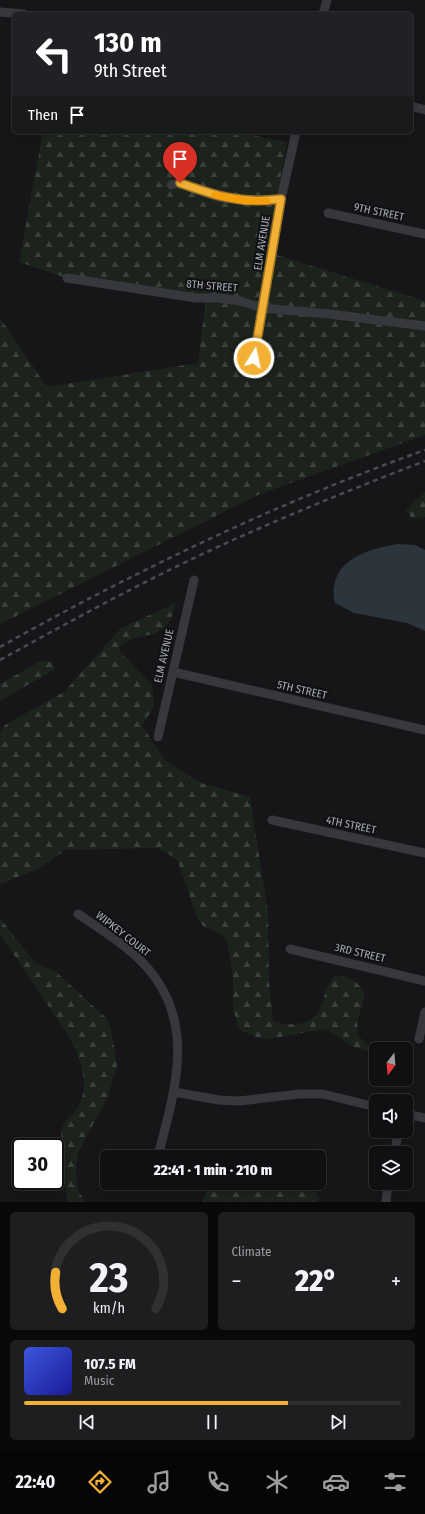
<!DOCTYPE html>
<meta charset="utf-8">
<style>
:root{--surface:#101012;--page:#1e1e20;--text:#f1f3f6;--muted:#9c9d9f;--line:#303032;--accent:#f2b134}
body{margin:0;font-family:"Fira Sans Condensed",sans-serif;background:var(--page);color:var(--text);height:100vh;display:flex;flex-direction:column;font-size:15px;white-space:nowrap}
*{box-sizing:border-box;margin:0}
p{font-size:13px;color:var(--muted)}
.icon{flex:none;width:22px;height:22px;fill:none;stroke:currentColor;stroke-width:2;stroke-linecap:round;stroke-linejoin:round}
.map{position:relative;height:1202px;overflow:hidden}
.side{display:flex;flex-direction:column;gap:10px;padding:10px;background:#09090a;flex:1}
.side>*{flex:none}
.guide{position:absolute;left:12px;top:12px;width:401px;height:122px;border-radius:6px;box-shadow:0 2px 6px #0003,0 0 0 1px var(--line);background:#202124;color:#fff;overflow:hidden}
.needle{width:26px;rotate:196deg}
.controls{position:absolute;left:369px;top:1042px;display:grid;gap:8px}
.controls a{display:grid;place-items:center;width:44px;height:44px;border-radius:6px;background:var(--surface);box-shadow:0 2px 6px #0003,0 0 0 1px var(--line);font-size:20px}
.speed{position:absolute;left:12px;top:1138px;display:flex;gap:8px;font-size:20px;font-weight:700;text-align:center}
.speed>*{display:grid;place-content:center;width:52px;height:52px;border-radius:50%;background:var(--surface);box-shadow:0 2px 6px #0003,0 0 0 1px var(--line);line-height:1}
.speed .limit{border:2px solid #111;border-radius:6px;background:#fff;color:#111}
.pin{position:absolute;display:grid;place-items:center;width:34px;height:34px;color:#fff;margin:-41px -17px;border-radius:50% 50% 50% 0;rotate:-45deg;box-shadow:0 0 4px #0007}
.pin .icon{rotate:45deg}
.me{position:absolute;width:44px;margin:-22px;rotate:10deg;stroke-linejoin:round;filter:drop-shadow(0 0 3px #0008)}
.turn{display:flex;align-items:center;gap:14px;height:84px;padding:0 16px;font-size:18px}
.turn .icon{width:52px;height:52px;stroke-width:2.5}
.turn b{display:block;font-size:28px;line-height:34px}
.then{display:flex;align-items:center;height:38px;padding:0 16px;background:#0003;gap:8px;font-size:15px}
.big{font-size:30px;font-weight:800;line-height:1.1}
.side .widget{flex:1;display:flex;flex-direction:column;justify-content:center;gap:6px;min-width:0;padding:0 14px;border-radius:6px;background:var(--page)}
.side .dial{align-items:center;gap:0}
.dial svg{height:104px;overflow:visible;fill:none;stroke:var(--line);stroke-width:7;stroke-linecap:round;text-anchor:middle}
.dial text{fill:var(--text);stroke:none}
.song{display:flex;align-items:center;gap:12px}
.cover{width:48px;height:48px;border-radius:6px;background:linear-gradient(135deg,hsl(230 70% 55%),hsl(240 70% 35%))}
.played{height:4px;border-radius:2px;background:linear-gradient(90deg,var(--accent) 70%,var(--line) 70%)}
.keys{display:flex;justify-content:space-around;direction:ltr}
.heat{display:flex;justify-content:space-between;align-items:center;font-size:22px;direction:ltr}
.side .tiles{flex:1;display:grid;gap:10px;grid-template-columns:1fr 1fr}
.widget:last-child{grid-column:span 2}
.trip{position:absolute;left:100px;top:1150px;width:226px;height:40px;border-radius:6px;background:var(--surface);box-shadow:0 2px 6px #0003,0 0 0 1px var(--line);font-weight:800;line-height:40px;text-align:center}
.dock{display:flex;height:64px;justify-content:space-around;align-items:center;background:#060607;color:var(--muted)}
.dock .icon{width:28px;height:28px}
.dock .on{color:var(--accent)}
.dock b{font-size:18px;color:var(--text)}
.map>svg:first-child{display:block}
</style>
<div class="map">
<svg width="425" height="1202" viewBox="0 0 425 1202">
<defs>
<pattern id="forest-firs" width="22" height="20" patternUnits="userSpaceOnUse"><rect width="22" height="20" fill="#1c231d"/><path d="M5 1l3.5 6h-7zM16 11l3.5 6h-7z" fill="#3a403c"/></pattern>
</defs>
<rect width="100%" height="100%" fill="#161618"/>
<path fill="url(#forest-firs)" d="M43,132h194l50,10 -20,110 158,49v134l-165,59 -260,130v-306l47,69 151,-24 8,-65 -139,-20 -48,-16z
M425,492v25l-13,2 -6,-9z
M176,603c-11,45 -30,23 -56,43v6l32,33 2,21 -12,20 24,35 35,22 49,14 18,115 1,70 4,39c14,5 36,6 45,-9 8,-13 5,-24 17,-36 15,-1 24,5 30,19l-8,28 2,14 17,14v3l-22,-7 -29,-18 -56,10 -10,-1 -19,-8 -7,-20v-32l-5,-33 -5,-10 -20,-9 -6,-9 -20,-58 -19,-11 -93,2 -25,18 -40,16v-152l6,-8 58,-32 57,-64z
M42,660l10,2 3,7 -55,32v-17z
M0,918l35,45 20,8 51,47 5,10 6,39 -9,29 -30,57 -2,18 2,20 8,11h-19l-6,-70c4,-15 11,-14 17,-25 13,-23 2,-48 -8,-69l-70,-104z
M211,1183h101l7,15 -1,4h-116z"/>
<path fill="#2c353c" d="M397,544l18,1 10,5v81l-18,-8 -53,-10 -19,-10c-8,-42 30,-53 62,-59z"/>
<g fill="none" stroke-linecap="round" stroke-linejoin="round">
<path stroke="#37383d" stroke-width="9" d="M0,12l24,2
M323,14l4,-14
M411,106l14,4
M171,185l8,-2 39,14 28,4 35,-2
M328,213l97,21
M67,278l129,20h23l21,3 23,7 66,6 96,12
M254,358l27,-159 15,-67
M173,672l252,58
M158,737l36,-157
M272,820l153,33
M78,914c22,15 47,30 65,49 54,56 33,124 16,189l-3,5
M290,949l135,32
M419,1039l6,-27
M174,1092l45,8 21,1 59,-7h24l53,13
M406,1114l19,4
M394,1153l5,-22
M386,1202l2,-19"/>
<path stroke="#4a4c52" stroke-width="2.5" stroke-dasharray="5 4" stroke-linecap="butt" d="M0,647c137,-77 277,-144 425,-197
M0,660c69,-38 138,-76 209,-109 71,-33 143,-62 216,-90"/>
</g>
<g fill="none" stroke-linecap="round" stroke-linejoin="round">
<g stroke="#9d7322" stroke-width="10">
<path id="route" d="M180,183c36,13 62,21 101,16l-27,159"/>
</g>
<use href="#route" stroke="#f2b134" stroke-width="7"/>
<path stroke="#f59e0b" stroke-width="7" d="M215,195l31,6h21"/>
</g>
<g text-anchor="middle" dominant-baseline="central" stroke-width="4" stroke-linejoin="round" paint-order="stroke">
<g font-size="11" fill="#a8adb8" stroke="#111113">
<text transform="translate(379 212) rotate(12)">9TH STREET</text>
<text transform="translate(262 243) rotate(-81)">ELM AVENUE</text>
<text transform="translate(212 286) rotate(5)">8TH STREET</text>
<text transform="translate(164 656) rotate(-77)">ELM AVENUE</text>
<text transform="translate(302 690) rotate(13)">5TH STREET</text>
<text transform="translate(351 825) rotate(12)">4TH STREET</text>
<text transform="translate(123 934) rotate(38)">WIPKEY COURT</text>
<text transform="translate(360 953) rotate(13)">3RD STREET</text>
</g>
</g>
</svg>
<div class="controls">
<a><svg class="needle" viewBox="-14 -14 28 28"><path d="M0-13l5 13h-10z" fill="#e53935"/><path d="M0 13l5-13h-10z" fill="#9c9d9f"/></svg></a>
<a><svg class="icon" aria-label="sound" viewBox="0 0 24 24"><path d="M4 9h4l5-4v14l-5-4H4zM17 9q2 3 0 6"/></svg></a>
<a><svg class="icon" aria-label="layers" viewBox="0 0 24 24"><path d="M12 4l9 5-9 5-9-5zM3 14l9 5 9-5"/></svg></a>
</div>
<div class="speed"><div class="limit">30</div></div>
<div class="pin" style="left:180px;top:183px;background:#d93025"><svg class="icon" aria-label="arrive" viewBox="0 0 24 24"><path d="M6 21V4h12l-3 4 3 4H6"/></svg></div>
<svg class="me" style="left:254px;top:358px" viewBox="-20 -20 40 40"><circle r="17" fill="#f2b134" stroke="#fff" stroke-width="3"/><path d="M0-11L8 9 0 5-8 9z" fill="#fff"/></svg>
<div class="trip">22:41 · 1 min · 210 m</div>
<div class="guide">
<div class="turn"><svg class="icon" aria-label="left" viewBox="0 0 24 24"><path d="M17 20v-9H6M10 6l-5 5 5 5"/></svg><div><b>130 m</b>9th Street</div></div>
<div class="then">Then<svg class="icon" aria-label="arrive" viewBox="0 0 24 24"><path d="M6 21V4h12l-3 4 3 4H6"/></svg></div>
</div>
</div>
<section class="side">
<div class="tiles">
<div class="widget dial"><svg viewBox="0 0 100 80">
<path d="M14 69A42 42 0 1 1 86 69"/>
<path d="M14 69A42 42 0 0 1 9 41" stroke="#f2b134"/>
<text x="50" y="56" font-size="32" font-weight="700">23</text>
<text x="50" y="72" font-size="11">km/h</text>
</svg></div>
<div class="widget"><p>Climate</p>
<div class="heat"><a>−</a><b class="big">22°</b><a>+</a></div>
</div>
<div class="widget">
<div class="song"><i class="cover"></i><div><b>107.5 FM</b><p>Music</p></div></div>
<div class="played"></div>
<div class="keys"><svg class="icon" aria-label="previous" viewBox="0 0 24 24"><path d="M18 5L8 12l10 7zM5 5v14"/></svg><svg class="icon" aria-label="pause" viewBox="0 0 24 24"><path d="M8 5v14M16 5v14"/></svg><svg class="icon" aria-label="next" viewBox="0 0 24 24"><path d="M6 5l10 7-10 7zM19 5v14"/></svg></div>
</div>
</div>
</section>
<nav class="dock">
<b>22:40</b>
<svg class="icon on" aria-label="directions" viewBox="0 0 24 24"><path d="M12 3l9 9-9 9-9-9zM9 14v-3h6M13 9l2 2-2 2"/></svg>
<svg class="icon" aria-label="music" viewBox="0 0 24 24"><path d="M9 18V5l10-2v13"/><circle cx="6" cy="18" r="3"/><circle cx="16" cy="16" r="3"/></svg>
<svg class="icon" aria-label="phone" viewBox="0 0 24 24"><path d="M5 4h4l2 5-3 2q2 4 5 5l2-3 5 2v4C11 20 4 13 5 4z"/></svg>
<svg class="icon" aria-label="climate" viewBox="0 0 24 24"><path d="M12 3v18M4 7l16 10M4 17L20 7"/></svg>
<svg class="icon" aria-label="car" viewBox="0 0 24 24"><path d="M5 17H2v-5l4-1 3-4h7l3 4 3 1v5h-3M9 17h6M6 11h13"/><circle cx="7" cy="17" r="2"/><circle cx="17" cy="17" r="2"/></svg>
<svg class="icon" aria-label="filters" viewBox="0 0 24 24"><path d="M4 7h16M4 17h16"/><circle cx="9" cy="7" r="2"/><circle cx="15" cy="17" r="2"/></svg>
</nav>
